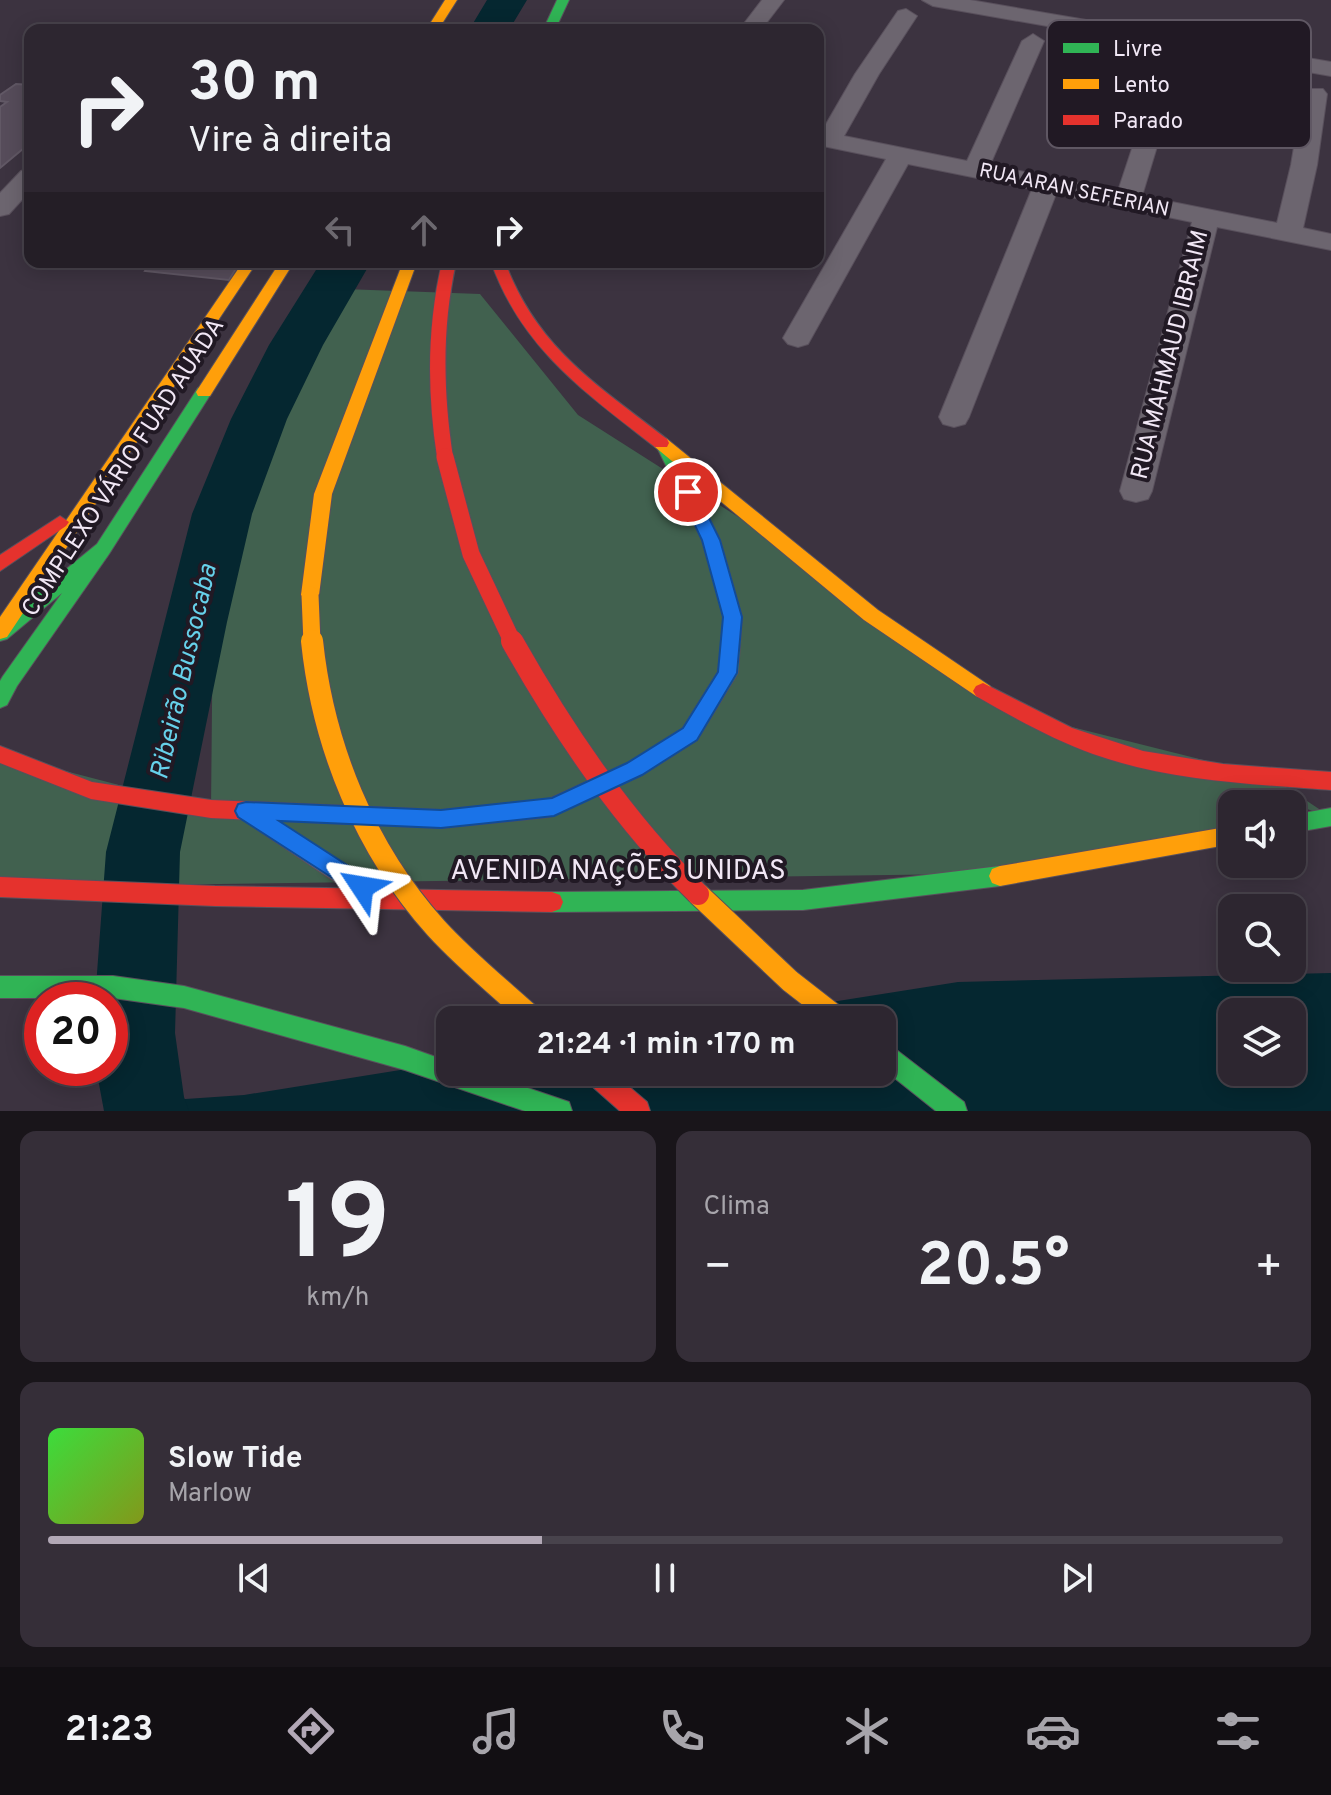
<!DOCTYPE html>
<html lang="pt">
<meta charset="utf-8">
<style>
:root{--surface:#2d2630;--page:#352e38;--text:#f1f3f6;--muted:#a7a5ab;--line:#48434c;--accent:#b2a8b6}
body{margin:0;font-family:Overpass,sans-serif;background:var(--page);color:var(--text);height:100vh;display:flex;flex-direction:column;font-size:30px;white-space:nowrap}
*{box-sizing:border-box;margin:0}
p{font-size:26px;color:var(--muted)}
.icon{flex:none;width:44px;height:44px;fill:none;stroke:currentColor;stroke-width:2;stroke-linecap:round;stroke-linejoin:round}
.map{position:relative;height:1111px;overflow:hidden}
.sheet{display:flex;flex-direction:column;gap:20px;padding:20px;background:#19151a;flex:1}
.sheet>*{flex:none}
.top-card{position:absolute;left:24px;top:24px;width:800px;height:244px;border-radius:16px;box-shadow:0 4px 20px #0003,0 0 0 2px var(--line);background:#2d2630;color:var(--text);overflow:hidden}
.tools{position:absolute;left:1218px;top:790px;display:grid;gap:16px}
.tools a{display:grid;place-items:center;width:88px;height:88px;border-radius:16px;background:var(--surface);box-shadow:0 4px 20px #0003,0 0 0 2px var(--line);font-size:40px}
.speed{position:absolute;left:24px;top:982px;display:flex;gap:16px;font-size:40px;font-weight:700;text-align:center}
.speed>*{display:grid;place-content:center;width:104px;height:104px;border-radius:50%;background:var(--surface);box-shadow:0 4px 20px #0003,0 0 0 2px var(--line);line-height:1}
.speed .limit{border:12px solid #d22;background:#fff;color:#111}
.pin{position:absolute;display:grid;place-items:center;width:68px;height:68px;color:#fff;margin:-34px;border:4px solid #fff;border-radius:50%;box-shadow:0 2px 8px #0007}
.me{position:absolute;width:88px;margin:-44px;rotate:303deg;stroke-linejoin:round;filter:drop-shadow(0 0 6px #0008)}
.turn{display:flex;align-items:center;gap:28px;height:168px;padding:0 32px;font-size:36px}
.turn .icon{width:104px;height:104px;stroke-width:2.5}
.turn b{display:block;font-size:56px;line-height:68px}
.lanes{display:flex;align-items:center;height:76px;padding:0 32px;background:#0003;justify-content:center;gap:40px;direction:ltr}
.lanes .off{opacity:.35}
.big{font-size:60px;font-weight:700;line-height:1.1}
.sheet .card{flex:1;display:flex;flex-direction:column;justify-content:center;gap:12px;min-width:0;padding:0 28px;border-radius:16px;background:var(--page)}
.sheet .dial{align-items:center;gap:0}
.dial b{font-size:104px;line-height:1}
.song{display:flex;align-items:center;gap:24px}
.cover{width:96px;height:96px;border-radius:12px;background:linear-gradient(135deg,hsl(120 70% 55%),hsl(70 70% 35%))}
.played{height:8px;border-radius:4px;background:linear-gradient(90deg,var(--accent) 40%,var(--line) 40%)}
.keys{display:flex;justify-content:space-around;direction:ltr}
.heat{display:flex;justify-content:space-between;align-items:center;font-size:44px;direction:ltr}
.sheet .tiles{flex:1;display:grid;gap:20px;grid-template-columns:1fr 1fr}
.card:last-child{grid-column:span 2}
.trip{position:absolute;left:436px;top:1006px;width:460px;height:80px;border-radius:16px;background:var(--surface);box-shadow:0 4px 20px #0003,0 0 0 2px var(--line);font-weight:700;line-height:80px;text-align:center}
.tab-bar{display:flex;height:128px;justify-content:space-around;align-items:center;background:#120f13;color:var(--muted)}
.tab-bar .icon{width:56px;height:56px}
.tab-bar .current{color:var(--accent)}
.tab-bar b{font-size:36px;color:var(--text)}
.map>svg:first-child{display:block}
</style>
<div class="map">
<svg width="1331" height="1111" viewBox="0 0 1331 1111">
<rect width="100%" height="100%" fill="#3c3340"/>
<path fill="#41614f" d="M344,289l136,5 98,121 220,140 230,161 243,61 60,40 -39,-13h-60v31l-203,38 -1029,14v-133l211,55 2,-204 61,-188z"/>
<path fill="#052730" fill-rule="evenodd" d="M1331,973v138h-1220l31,-9 102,-7 206,-33v10h432v-52h-165l241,-38zM1232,1012h60v60h-60z"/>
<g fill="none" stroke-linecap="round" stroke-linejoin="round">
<path fill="#052730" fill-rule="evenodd" d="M487,0h40l-18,30h-40z
M321,262h50l-48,83 -36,74 -35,95 -25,108 -47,230 -5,181 9,64 5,14h-85l-8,-43h14v-68h-15l11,-148 86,-338 39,-95 38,-74z"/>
</g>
<path fill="#564c5a" stroke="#615865" stroke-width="2" d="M16,84l14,1v58l-30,25v-61l7,-5 -7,-1v-6z
M151,262h89l-11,18 -84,-9z"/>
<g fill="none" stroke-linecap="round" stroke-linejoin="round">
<g stroke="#59505c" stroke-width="2">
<path id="lane" d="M262,813l107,67 3,7 -3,7 -8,3 -8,-3 -98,-66 -4,-6 4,-6z"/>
</g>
<g stroke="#59505c" stroke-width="2">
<path id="street" d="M762,0h22l-23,30h-22z
M922,0h48l361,62v14l-398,-70z
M906,9l11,7 -38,58 -35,62 123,25 55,-120 11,-7 11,7 -54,124 128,26 41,-124 3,-5h16l3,5 -39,129 135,27 14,-58 12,-71 4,-5h16l4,5 -10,71 -14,63 28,6v16l-114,-23 -65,264 -4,8 -12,3 -12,-3 -4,-8 72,-269 -136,-28 -87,223 -4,7 -11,3 -11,-3 -4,-7 93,-228 -124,-25 -100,180 -10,3 -10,-3 -5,-6 103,-179 -68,-14v-14h4l33,-57 43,-63z
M30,168v23l-21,23 -9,2v-23l21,-22z"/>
</g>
<g stroke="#59505c" stroke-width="2">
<path id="fast" d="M557,0h12l-14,30h-12z
M204,387l8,5 -103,162 -92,132 -10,19 -7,3v-27l3,-5 59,-83 -55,46 -7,2v-18l97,-79 101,-156z
M664,439l8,6 48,95 22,77 -4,56 -41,67 -55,35 -93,42 -7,-3 -4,-6 4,-6 86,-39 55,-35 35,-56 6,-55 -22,-77 -46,-95z
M1331,808v18l-39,7v-18z
M1000,866l8,3 3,7 -3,7 -8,3 -197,24 -251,2 -8,-3 -3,-7 3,-7 8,-3 251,-2z
M0,976h113l71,10 221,60 45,16v10h31l88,30 3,9h-47l-120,-41 -221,-62 -71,-10h-113z
M882,1042l8,3 74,57 3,9h-31l-54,-43z"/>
</g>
<g stroke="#59505c" stroke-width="2">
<path id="slow" d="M445,0h12l-19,30h-12z
M243,262h14l-250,375 -7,2v-22z
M280,262h14l-84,134h-12l-2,-4z
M403,262h14l-85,232 -13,101 -2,5h-14l-2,-5 13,-101z
M661,437l6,2 211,171 112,76 3,5 -3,5 -7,3 -7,-3 -112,-76 -209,-173 -2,-4z
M1232,826v18l-232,42 -8,-3 -3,-7 3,-7 8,-3z"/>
</g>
<g stroke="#59505c" stroke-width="2">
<path id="jam" d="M442,262h14c-14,66 -13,129 -3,195l-8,6 -8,-6c-10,-66 -10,-130 5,-195z
M491,262h14c32,86 92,123 162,177l2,4 -2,4h-12c-70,-55 -133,-98 -164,-185z
M60,516l9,6 -3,4 -66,45v-16z
M983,683l89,45 71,23 80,13 108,8v18c-80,-6 -162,-9 -238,-36 -41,-15 -79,-36 -117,-58l-3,-5 3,-5z
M0,746l92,36 119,18 230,10 108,-11 7,3 4,6 -4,6 -7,3 -108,11 -230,-10 -120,-19 -91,-36z
M0,877l215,9 337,6 8,3 3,7 -3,7 -8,3 -337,-6 -215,-9z
M582,1072h30l35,30 3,9h-30l-35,-31z"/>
</g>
<use href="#lane" fill="#6c656f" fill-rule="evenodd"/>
<use href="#street" fill="#6c656f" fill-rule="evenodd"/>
<use href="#fast" fill="#30b455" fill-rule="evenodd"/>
<use href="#slow" fill="#ff9f0a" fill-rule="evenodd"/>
<use href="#jam" fill="#e5322d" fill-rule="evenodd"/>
<g stroke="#59505c" stroke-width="19" stroke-linecap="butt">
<path id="slow-bridge-far1" d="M310,595l2,48"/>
</g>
<g stroke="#59505c" stroke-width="24" stroke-linecap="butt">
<path id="slow-bridge" d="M312,641c11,105 53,208 124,287 30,33 66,62 99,92
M698,894l92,87 50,39"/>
</g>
<g stroke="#59505c" stroke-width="19" stroke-linecap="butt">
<path id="jam-bridge-far1" d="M445,457l26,97 42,89"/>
</g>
<g stroke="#59505c" stroke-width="24" stroke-linecap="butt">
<path id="jam-bridge" d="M512,641c52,92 111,179 186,253"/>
</g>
<use href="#slow-bridge-far1" stroke="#ff9f0a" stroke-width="17"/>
<use href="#slow-bridge" stroke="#ff9f0a" stroke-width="22"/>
<use href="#jam-bridge-far1" stroke="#e5322d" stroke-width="17"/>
<use href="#jam-bridge" stroke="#e5322d" stroke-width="22"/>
</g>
<path fill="#1a73e8" stroke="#114b97" stroke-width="2" d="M688,486l6,2 26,52 22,77 -5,56 -40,67 -55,35 -88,41 -113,12 -162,-7 91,59 3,7 -3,7 -8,3 -124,-80 -3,-6 3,-7 8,-2 195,8 111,-12 75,-35 56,-35 35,-56 5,-55 -21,-77 -23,-48z"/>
<g text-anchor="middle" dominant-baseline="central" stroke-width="8" stroke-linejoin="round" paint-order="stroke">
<g font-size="20" fill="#f1e7f5" stroke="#211924">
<text transform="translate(1074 191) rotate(12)">RUA ARAN SEFERIAN</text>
</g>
<g font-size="24" fill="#f1e7f5" stroke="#211924">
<text transform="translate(1171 355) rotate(-76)">RUA MAHMAUD IBRAIM</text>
<text transform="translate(124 468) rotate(-57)">COMPLEXO VÁRIO FUAD AUADA</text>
</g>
<g font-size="26" font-style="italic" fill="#66d1ea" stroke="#211924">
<text transform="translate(185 672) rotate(-77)">Ribeirão Bussocaba</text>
</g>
<g font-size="28" fill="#f1e7f5" stroke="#211924">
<text x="618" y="872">AVENIDA NAÇÕES UNIDAS</text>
</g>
</g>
<rect x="1047" y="20" width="264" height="128" rx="12" fill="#211924" stroke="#5f5763" stroke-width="2"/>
<rect x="1063" y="43" width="36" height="10" fill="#30b455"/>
<rect x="1063" y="79" width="36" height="10" fill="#ff9f0a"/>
<rect x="1063" y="115" width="36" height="10" fill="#e5322d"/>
<g font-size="22" fill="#f1e7f5">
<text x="1113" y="56">Livre</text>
<text x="1113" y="92">Lento</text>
<text x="1113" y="128">Parado</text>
</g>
</svg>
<div class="tools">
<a><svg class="icon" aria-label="sound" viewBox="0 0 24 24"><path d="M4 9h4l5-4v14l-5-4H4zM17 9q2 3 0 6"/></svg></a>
<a><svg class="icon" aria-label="search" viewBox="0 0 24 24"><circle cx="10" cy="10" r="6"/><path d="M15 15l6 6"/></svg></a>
<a><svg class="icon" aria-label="layers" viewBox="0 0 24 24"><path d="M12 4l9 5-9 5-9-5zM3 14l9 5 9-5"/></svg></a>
</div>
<div class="speed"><div class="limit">20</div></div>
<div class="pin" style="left:688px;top:492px;background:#d93025"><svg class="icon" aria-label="arrive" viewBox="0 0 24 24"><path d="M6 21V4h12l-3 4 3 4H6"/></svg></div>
<svg class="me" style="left:362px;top:887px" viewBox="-20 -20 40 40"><path d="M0-17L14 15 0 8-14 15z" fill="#1a73e8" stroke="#fff" stroke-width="4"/></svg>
<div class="trip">21:24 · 1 min · 170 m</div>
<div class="top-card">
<div class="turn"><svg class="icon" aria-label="right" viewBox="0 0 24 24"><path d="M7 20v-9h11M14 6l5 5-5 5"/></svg><div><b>30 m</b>Vire à direita</div></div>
<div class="lanes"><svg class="icon off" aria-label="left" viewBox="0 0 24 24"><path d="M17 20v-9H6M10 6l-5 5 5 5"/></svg><svg class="icon off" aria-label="ahead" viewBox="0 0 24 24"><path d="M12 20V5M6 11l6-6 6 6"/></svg><svg class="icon" aria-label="right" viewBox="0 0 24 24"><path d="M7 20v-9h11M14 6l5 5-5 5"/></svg></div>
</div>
</div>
<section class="sheet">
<div class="tiles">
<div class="card dial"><b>19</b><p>km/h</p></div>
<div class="card"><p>Clima</p>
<div class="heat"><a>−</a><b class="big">20.5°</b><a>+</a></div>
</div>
<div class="card">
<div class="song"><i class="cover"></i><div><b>Slow Tide</b><p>Marlow</p></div></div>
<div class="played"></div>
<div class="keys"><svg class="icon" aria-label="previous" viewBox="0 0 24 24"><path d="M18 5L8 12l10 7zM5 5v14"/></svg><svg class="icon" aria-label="pause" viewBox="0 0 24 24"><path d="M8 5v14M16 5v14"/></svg><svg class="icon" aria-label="next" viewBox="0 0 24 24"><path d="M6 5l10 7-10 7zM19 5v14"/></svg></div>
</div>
</div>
</section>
<nav class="tab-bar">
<b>21:23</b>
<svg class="icon current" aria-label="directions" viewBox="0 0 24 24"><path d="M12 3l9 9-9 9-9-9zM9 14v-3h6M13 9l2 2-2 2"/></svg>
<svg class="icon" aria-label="music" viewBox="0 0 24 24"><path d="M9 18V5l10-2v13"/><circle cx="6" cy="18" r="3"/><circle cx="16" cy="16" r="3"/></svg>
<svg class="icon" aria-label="phone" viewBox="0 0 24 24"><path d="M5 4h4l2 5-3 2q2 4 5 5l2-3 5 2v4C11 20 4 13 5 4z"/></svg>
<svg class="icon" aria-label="climate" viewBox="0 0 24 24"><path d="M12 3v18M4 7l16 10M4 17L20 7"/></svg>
<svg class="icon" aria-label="car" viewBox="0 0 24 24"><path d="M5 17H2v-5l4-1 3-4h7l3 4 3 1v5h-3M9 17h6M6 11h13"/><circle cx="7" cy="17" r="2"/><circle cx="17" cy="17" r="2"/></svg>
<svg class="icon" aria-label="filters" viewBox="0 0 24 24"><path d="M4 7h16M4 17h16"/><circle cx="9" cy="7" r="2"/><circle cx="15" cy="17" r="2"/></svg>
</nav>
